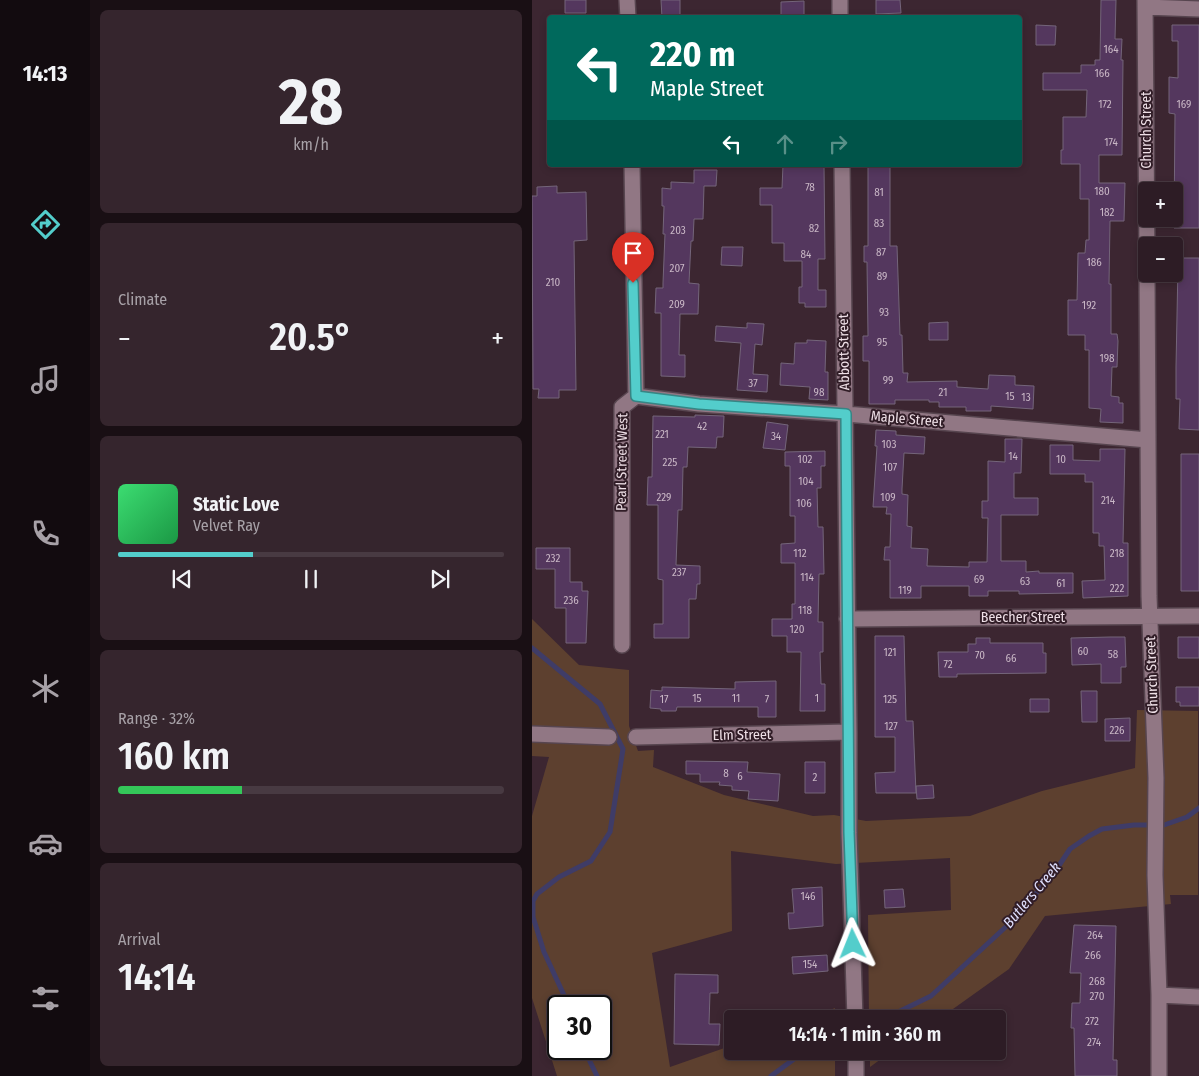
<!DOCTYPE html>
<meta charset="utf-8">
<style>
:root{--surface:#2d1c25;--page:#35252d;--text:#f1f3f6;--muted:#a7a1a7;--line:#483a42;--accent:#53cdcb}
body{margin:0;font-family:"Fira Sans Condensed",sans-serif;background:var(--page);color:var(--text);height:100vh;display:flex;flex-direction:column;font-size:19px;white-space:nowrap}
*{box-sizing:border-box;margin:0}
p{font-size:16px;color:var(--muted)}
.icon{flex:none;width:28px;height:28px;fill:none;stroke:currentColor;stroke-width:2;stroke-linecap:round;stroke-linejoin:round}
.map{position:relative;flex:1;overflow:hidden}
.sheet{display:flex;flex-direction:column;gap:10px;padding:10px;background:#190f14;width:442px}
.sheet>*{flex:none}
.hud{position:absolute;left:15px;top:15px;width:475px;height:152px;border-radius:5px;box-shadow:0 2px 8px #0003,0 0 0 1px var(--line);background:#00695c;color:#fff;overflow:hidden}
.fabs{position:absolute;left:606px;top:182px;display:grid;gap:10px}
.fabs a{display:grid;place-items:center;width:45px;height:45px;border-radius:5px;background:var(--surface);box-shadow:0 2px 8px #0003,0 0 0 1px var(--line);font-size:25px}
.speed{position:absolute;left:15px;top:995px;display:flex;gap:10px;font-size:25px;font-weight:700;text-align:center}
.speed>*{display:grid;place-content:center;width:65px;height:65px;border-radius:50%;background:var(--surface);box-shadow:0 2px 8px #0003,0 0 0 1px var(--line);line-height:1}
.speed .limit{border:2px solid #111;border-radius:8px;background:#fff;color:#111}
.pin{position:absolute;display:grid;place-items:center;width:42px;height:42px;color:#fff;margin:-51px -21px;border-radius:50% 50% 50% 0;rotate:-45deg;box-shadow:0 0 5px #0007}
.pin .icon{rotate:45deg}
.me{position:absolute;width:55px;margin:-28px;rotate:358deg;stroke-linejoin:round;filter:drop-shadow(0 0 4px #0008)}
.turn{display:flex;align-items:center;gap:18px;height:105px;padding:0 20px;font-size:22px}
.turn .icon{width:65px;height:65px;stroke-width:2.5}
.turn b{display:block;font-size:35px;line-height:42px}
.lanes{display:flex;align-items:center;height:48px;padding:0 20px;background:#0003;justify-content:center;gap:25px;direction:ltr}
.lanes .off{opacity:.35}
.big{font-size:38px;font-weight:600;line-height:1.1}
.sheet .tile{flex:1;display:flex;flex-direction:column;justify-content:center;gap:8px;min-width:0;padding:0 18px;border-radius:8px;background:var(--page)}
.sheet .dial{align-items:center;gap:0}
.dial b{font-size:65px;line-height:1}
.song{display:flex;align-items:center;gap:15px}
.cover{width:60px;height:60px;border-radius:8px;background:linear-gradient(135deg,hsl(140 70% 55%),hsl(140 70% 35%))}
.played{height:5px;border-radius:2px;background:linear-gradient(90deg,var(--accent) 35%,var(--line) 35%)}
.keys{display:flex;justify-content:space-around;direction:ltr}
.heat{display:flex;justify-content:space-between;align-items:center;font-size:28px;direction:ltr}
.charge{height:8px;border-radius:4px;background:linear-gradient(90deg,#34c759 32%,var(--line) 0)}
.trip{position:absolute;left:192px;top:1010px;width:282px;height:50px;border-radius:5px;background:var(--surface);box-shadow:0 2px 8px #0003,0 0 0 1px var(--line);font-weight:600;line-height:50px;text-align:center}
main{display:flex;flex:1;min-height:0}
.menu{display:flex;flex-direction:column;width:90px;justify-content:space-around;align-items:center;background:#120b0f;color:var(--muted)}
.menu .icon{width:35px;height:35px}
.menu .current{color:var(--accent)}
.menu b{font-size:22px;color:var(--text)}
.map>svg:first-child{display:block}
</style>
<main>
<nav class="menu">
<b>14:13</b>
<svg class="icon current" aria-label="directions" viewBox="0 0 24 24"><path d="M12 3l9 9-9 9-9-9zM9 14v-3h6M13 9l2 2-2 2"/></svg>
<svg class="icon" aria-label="music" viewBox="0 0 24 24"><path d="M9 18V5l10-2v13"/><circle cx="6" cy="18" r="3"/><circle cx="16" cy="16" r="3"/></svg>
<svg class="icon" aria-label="phone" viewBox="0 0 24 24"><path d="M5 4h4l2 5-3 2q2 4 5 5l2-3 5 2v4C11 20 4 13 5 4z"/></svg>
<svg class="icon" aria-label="climate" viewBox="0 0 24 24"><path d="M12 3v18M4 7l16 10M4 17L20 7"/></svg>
<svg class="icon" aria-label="car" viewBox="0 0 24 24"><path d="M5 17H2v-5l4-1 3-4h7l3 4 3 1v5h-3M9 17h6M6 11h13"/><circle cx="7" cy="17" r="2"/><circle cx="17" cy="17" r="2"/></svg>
<svg class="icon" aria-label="filters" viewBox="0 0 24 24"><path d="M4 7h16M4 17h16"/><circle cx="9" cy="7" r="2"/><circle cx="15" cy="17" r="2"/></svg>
</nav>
<section class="sheet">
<div class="tile dial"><b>28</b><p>km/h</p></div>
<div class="tile"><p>Climate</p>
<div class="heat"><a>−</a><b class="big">20.5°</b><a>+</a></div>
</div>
<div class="tile">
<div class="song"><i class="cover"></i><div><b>Static Love</b><p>Velvet Ray</p></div></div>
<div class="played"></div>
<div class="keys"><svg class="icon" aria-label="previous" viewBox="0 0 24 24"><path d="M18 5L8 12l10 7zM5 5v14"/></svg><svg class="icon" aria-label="pause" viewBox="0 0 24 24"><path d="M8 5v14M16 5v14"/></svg><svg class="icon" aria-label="next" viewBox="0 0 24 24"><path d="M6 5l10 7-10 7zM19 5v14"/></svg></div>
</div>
<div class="tile"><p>Range · 32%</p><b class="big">160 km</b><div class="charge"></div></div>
<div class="tile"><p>Arrival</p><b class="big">14:14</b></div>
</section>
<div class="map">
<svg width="667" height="1076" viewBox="0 0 667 1076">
<rect width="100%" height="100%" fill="#3c2631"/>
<path fill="#5d402f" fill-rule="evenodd" d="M0,619l47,46 50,5v56l9,25 16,-1 -1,17 71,28 89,21 21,-1 32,6 104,-5 72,-25 93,-23 2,-58 61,1v184h-28l1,9 -126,12 -36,53 -70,50h-70l-1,-104 83,-5 -1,-52 -114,6 -105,-13 1,80 -80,22 18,114 63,-22v6h102v25h-278l-25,-78v-182l17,-59 -17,-1zM26,1006h43v43h-43z
M303,1008v11h-29z
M338,1051h22l-22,16z"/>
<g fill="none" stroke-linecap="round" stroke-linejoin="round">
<path stroke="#3f3c67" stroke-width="5" d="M0,648l68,56 23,45 -13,83 -19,29 -32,16 -22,17 -4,7v16l11,35 25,54
M348,1019l10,-3 41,-20 79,-73 44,-50 16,-24 19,-13 13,-7 32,-4h30l23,-8 12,-9
M52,1049l13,27
M239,1076l34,-25"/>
</g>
<path fill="#54375e" stroke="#74657a" d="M33,0h21v13h-21z
M129,0h19v18h-18z
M344,0h24l1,13 -25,1z
M569,0h15l-1,39h7l-1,21h2l-1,95h-23v28h26l-1,38h-14l-1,63h2v50h6l1,7 -1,26h-5l-1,29 8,1v6h4v20l-23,-1 1,-13 -12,-1v-58h-4v-15h-17v-35h9l1,-47h7l1,-13h3v-41h-9v-35h-19v-14h2v-33h23l1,-27h-44v-17h38v-8h14v-5h5z
M272,1v17h-23v-16z
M504,25l20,1 -1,19h-19z
M640,25h27v203h-25l1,-114 -6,-1v-36l9,1v-37h-6z
M251,165h41l1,94h-7v31h8v17h-21v-4h-6v-16h3v-26h-18v-18h-12v-38h-12v-17h22z
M336,165h22v81h7l3,89h2l1,38h5l-1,9 50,-1v6l31,2 1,-14 26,1v9l19,1 -1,23 -42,-3v5h-25v-4h-27v-5h-10v-2h-34v4h-26v-43h-6v-25h5l-1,-74h-3v-16h4z
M162,170h23l-1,16h-12l-1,33h-9l-1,22h-2l-2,42 10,1 -1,30h-18l-1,41h6v22l-24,-1v-63h-6l1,-25h7v-5l2,-49h-2l1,-28h-2v-18l9,1v-7l23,1z
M25,186v7l29,-1 1,48 -13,1 2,149h-17v8h-21l1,-9h-6l-1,-193h5v-9z
M190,247h21l-1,19 -21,-1z
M648,258h19v172l-20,-1 1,-30h-4v-32l2,-102h2z
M416,322v18h-19v-17z
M215,323l17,1 -2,21 -7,-1 -2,30 15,1 -1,17 -30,-2 4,-47 -26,-2 1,-15 31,2z
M275,340l19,1 -1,31h3v28l-19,-1 1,-12 -30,-2 1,-22 13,1 1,-21h12z
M163,415l29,1 -1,21h-6l-1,11 -28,-1 -1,20h-4l-1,43h-4l-2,55 24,1v18h-3l-1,15h-7v39h-35v-14h9v-44l-5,-1v-74h-11l1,-28h4l1,-61 42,1z
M235,422l21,3 -3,25 -22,-2z
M344,430l20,1v4l29,2 -1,17 -20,-1 -2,36v5l6,1 -1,31 5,1 -1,21 17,1 -1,17 42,1v-5h18l1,-44h-6v-17h6v-40l17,1v-23h17l-1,34h-7v25h24v17h-37v46h25v11l13,-1v2h34v20l-54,1v-3h-31v5h-19v-10h-48v12h-31v-38h-6l1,-13h5l1,-33h-5l1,-7h-14l4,-61h-2z
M518,445h23v15l27,1v-12h25l-2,94h5v53l-45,2 -1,-17 23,-1 -1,-34h-5v-13h-6v-51h-8v-8h-35z
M293,451v15h-4v22h-4l1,39h5l1,47h-5l-1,48h5v30h-3l1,32h4v27h-25l1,-59h-14v-16h-15v-17h20v-15h3v-41h-14v-19l14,-1v-27h-5v-50h-5v-14z
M649,454h18v137h-18z
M4,548h34v34h12v9h6l-2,52h-20v-35h-11v-39h-19z
M343,636h29l2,85h7l3,72h-40l-1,-20 20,-1v-35h-20z
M578,637h15l1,30h-5v16h-20v-19l-29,1 -1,-27z
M646,637h21v21h-21z
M444,638h14v5h53v10h3v20l-89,1v3h-18l-1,-25h30v-8h8z
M244,681v36h-18v-10h-81l-1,4h-15v-2l-11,-1 1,-18 11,1v-4l73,2v-7z
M644,687h23v19h-19v-4h-4z
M549,691h16v31h-15z
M498,699h19v13h-19z
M598,718v23h-25v-22z
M154,761l62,1 -1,10 33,2 -2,27 -30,-2 1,-8 -17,-1v-4l-13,-1 1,-3h-20v-8h-14z
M273,762h20v31h-20z
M401,785l1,13 -17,1 -1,-13z
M290,887l1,39 -34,3 -1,-16h6l-2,-24z
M371,889l2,18 -20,1 -1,-18z
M542,925l42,1 -3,134h4v16h-42l-1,-48h-3l1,-25h8l1,-30h-11z
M295,955l1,16 -35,3 -1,-17z
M143,974l43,1v18h-8l-1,31h11l-1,21 -45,-1z"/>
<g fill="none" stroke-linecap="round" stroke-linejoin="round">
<g stroke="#57454f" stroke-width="18">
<path id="minor" d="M95,0l1,18
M308,0v18
M613,0l2,260
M613,7l54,2
M100,165l4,231
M310,165l7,567v101l6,186
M615,274l2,322 7,182 -1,97 4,120v81
M104,396l63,8 147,10 302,26
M315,619l352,-3
M90,645v-238l14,-11
M0,734l77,3
M104,737l213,-5
M627,995l40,2
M324,1076v-25"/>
</g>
<use href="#minor" stroke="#917784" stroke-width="15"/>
</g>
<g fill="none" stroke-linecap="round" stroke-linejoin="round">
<g stroke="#368584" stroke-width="12">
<path id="route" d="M101,283l3,113 63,8 147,10 3,418 4,112"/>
</g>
<use href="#route" stroke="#53cdcb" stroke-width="9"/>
</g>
<g text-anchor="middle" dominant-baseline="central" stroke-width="4" stroke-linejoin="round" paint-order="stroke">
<g font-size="11" fill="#c8b6c5">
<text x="579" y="49">164</text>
<text x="570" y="73">166</text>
<text x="573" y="104">172</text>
<text x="652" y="104">169</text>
<text x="579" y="142">174</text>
<text x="278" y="187">78</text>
<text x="570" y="191">180</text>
<text x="347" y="192">81</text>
<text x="575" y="212">182</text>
<text x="347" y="223">83</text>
<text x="282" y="228">82</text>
<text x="146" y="230">203</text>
<text x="349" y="252">87</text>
<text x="274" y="254">84</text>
<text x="562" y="262">186</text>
<text x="145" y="268">207</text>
<text x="350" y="276">89</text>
<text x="21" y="282">210</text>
<text x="145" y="304">209</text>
<text x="557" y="305">192</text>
<text x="352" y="312">93</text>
<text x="350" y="342">95</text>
<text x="575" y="358">198</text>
<text x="356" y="380">99</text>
<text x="221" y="383">37</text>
<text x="287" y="392">98</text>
<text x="411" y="392">21</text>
<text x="478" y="396">15</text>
<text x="494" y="397">13</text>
<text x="170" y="426">42</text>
<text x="130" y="434">221</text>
<text x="244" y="436">34</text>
<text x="357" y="444">103</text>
<text x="481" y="456">14</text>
<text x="273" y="459">102</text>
<text x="529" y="459">10</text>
<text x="138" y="462">225</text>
<text x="358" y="467">107</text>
<text x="274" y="481">104</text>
<text x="132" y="497">229</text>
<text x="356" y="497">109</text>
<text x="576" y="500">214</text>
<text x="272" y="503">106</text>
<text x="268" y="553">112</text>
<text x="585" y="553">218</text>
<text x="21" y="558">232</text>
<text x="147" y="572">237</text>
<text x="275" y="577">114</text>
<text x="447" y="579">69</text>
<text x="493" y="581">63</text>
<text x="529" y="583">61</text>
<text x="585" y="588">222</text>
<text x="373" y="590">119</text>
<text x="39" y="600">236</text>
<text x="273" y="610">118</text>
<text x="265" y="629">120</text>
<text x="551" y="651">60</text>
<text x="358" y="652">121</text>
<text x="581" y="654">58</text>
<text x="448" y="655">70</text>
<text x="479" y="658">66</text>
<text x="416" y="664">72</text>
<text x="165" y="698">15</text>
<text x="204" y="698">11</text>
<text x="285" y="698">1</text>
<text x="132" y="699">17</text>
<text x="235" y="699">7</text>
<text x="358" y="699">125</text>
<text x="359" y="726">127</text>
<text x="585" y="730">226</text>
<text x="194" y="773">8</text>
<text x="208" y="776">6</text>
<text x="283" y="777">2</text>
<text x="276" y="896">146</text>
<text x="563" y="935">264</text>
<text x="561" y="955">266</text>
<text x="278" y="964">154</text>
<text x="565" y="981">268</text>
<text x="565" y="996">270</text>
<text x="560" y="1021">272</text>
<text x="562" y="1042">274</text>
</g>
<g font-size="14" fill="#efe0e7" stroke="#311d27">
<text transform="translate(614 130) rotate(-90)">Church Street</text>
<text transform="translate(312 352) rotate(-91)">Abbott Street</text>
<text transform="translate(375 419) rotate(5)">Maple Street</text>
<text transform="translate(90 462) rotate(-89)">Pearl Street West</text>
<text x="491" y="617">Beecher Street</text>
<text transform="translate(620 675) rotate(-92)">Church Street</text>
<text transform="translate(210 735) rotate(-1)">Elm Street</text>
</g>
<g font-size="15" font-style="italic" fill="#dfdffd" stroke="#311d27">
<text transform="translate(500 895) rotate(-50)">Butlers Creek</text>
</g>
</g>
</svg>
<div class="fabs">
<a>+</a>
<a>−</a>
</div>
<div class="speed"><div class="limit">30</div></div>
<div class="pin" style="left:101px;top:283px;background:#d93025"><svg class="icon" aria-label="arrive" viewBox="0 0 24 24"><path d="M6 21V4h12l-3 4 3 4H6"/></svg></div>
<svg class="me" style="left:321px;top:944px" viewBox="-20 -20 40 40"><path d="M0-17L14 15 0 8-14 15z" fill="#53cdcb" stroke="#fff" stroke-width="4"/></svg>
<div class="trip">14:14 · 1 min · 360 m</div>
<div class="hud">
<div class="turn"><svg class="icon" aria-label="left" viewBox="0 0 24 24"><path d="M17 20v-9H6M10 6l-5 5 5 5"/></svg><div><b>220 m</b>Maple Street</div></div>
<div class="lanes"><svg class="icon" aria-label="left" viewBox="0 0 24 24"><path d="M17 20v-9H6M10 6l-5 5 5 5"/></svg><svg class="icon off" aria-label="ahead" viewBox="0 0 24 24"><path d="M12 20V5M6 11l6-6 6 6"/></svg><svg class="icon off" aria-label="right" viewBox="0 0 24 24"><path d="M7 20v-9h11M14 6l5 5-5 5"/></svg></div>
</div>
</div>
</main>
